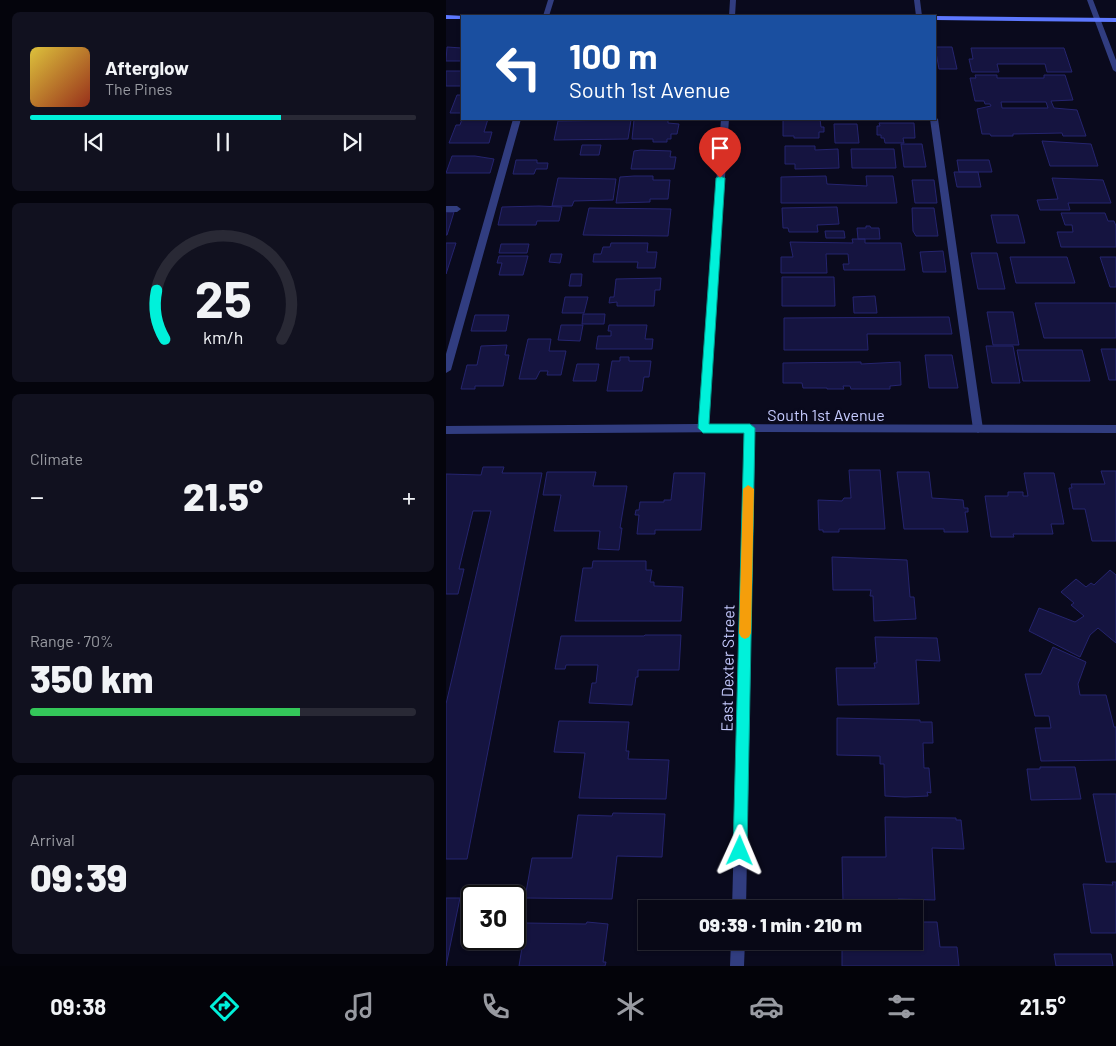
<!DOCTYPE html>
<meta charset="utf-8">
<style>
:root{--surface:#080816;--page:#11111f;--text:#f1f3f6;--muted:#989aa1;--line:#292935;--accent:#00f1da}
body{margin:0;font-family:Barlow,sans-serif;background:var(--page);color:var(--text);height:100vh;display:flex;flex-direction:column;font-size:19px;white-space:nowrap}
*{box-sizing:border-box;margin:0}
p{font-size:16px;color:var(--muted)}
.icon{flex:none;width:28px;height:28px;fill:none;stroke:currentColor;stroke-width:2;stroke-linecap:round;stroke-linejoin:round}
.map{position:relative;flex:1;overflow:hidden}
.panel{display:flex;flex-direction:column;gap:12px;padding:12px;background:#04040c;width:446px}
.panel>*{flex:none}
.top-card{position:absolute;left:15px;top:15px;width:475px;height:105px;border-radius:0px;box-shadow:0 1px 4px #0004,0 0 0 1px var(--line);background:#1a4fa0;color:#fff;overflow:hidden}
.speed{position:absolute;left:15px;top:885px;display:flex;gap:10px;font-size:25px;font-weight:700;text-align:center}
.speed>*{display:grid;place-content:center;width:65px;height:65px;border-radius:50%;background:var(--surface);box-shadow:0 1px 4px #0004,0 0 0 1px var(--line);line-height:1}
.speed .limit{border:2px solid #111;border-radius:8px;background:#fff;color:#111}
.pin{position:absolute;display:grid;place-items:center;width:42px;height:42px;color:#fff;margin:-51px -21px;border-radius:50% 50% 50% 0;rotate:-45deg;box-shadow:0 0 5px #0007}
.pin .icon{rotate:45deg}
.me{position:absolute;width:55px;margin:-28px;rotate:1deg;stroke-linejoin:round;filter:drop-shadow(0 0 4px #0008)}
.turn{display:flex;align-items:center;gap:18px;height:105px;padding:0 25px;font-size:22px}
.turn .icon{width:65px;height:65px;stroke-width:2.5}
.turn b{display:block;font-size:35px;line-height:42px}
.big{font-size:38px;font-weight:800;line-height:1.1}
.panel .widget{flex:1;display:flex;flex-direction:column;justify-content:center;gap:8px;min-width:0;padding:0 18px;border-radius:8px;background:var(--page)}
.panel .dial{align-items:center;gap:0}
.dial svg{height:130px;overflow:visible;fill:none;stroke:var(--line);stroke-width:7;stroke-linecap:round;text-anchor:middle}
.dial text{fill:var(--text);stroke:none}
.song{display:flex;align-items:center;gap:15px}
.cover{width:60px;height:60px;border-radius:8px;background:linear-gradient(135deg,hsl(50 70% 55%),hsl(10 70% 35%))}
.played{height:5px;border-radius:2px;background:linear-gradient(90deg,var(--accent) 65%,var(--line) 65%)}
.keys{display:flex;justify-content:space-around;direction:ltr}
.heat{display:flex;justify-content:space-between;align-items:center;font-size:28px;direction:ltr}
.charge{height:8px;border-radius:4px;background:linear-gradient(90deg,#34c759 70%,var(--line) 0)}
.trip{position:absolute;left:192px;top:900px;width:285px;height:50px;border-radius:0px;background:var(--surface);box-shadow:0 1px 4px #0004,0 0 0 1px var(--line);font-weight:800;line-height:50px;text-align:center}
.tab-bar{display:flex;height:80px;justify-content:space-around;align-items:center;background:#030309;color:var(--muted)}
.tab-bar .icon{width:35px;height:35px}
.tab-bar .selected{color:var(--accent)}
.tab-bar b{font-size:22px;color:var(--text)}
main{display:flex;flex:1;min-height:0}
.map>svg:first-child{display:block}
</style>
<main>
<section class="panel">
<div class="widget">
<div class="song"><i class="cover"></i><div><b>Afterglow</b><p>The Pines</p></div></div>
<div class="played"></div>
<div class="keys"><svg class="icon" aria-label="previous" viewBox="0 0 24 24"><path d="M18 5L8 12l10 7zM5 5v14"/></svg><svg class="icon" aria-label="pause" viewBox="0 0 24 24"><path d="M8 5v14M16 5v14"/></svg><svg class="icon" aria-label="next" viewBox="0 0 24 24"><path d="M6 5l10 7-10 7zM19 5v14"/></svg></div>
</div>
<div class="widget dial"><svg viewBox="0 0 100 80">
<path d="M14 69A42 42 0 1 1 86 69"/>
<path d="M14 69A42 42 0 0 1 9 39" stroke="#00f1da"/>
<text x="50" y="56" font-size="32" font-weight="700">25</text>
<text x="50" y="72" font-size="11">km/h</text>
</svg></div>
<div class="widget"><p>Climate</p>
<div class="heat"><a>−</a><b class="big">21.5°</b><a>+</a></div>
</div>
<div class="widget"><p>Range · 70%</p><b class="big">350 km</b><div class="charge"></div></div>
<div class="widget"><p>Arrival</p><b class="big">09:39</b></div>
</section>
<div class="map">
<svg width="670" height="966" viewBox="0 0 670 966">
<rect width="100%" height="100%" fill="#0a0a1d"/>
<path fill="#151440" stroke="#25246e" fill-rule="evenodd" d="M1,47l15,1v13h-16z
M489,47h17l5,22h-18z
M525,48h93l8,24h-25l-2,-8h-48l2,8h-27l-3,-13h4z
M0,71h16v15h-16z
M529,75h22v3h47v-3h21l8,25 -22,1 3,7 23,2 9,26h-23l-1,-3 -49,1v2h-22l-1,-2h-8l-5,-25 14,-3 -1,-2h-5l-1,-3h-9l-5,-23h6zM555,102h45l2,6h-46z
M11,95h5v18h-12z
M16,119h26l-4,13h8l-3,11h-40l7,-18h4z
M215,119h11h-4v4l11,1 -2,10h-6v5h-4v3h-14v-3h-21l2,-19z
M337,119h37l1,8h3v5h-5v6h-25v-2h-11z
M185,120l-3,19 -74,1 4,-19z
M433,123h35l1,15h-12l1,5h-19l-1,-5h-3v-3h-4v-9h3z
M388,124h23l2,19h-24z
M596,141l49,3 7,22h-48z
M455,144h21l4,23h-22z
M136,145h19l-2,10h-19z
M339,146h30v4l23,-1 1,19 -44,1v-5h-10z
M405,149h43l2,19h-44z
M195,150l30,1 -1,6h6l-2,12h-43l3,-18z
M6,156h23l19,3 -4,14h-44z
M70,160h21v3h11l-1,6h-11l-2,5h-21z
M511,160h32l3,12h-33z
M508,172h24l3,15h-24z
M188,176h19v4h17l-2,19h-18v3l-34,1 4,-26z
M380,176l1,8 40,2 -1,-10h27l4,27h-116v-26z
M112,178l58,1 -3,21 -39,1 -2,5h-20z
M606,178l51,2 8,23h-43l2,7h-30l-3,-10 21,-1z
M466,180h22l3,23h-22z
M93,206l23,1 -3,14h-22l-1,4h-38l4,-18z
M391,207l2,17 -22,1 1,7h-29l-1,-4h-5l-1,-20z
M143,208l82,1 -3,27 -85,-1z
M466,208h22l4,28h-22l-3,-5z
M0,212h8l-7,23h-1z
M615,213h44l3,8h6l2,5v21h-55l-4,-15h16l-1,-7h-7z
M545,215h27l7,28h-28z
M420,226h4l1,2h8l1,11h-22l-1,-11h9z
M379,231h19l1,7h-19z
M406,239h13v4h36l4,27h-61l-1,-6h6l-1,-10h-22l1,19h-46v-16h12l-3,-15 63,1z
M0,243h10l-10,31z
M165,243h37l-1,9h10l-2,16h-18l1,-6h-45l1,-8h7l2,-7h7z
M55,244h28l-2,9h-28z
M497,251l3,21h-23l-3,-20z
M525,253h26l8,36h-27z
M105,254h11l-2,9 -11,-1z
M53,256h29l-5,19h-24l3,-12h-5z
M564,257h57l8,26h-59z
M654,257h16v30h-6z
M125,274h11l-1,12h-12z
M336,277h52l1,29h-53z
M215,278l-1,12h-5l-1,16h-37v-4l-8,1 1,-6h4l2,-18z
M429,296l2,17h-23l-1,-16z
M119,297h23l-4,16h-22z
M589,303h81v35h-72z
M541,312h26l6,33h-26z
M137,314h22l-1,10h-22z
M29,315h34l-3,16h-35z
M503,317l3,17h-85l1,16h-84v-32z
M115,325h22l-3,16 -22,-1z
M163,325h38l-2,14h8l-1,10h-56l2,-13h13v-5h-3z
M82,339h23l-2,12h17l-5,24h-14l1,-4h-8l-4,8h-17z
M61,345l-2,10h4l-6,31h-28v3h-14l6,-24h10l4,-19z
M540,346h27l7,37h-28z
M655,349h15v31h-7z
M571,350h65l8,31h-67z
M479,355h27l6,33h-29z
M174,357h9v4h22l-2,16h-5l-2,14h-35l5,-30h8z
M415,362v2l39,-2 1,23 -11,1v3h-39l-1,-3h-7l1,3h-17v-1h-24l-1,-5h-19v-20z
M131,364h22l-3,17h-23z
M37,467h21l-2,6h40l-75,386h-21v-155l45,-193h-18l-14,58h5l-6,25h-12v-120l35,1z
M403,470h31l5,59h-46v3h-16v-2h-4l-1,-30 24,1 2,-3h7z
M655,471h15v70h-24l-7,-32h-12l-4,-21h3l-1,-4h34z
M101,472h49l-3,14h34l-7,42h2l-3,22 -21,-1 2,-18h-46l7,-36h-18z
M451,472h32l3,26 31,2 1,8h4v4h-3l3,20h-24v-3h-40z
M228,473h31l-4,57h-46v4h-18l2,-19h-4l1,-5h3l1,-8h24v-2h7z
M578,473h30l10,51h-13l2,10h-40l1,3h-23l-6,-41h23v-4h15v4h5z
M386,557l75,3 3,37h4l2,22 -42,2 -1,-25h-3l1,-6h-38z
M147,561h53v9h6l-2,12h4v4l29,1 -2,34h-106l8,-53h9z
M664,570l6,5v68l-18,-15 -8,7 -10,22 -51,-26 10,-23 36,14 9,-6 -13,-11 3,-2 -13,-11 15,-13 10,8 5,-4 3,2z
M199,635h36l-2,35h-41v7h-2l-4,28 -43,-2 3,-20h4l2,-18h-32l-1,4h-10l6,-33h83z
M429,637l62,1 3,23 -24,-1 3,44 -81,1 -2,-37h39l-1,-5h3z
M607,647l33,15 -8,22 2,11h26l8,32h2v33l-75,1 -6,-33h16l-2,-12h-14l-10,-42h16z
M391,718l83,2v2h12l1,21h-10l1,25h5l2,25 -4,-1 1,4 -23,1 -20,-1 -1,-32h-4v-8l-43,-1z
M113,721l70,1 -3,29h3l-1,8 41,1 -3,39 -87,-1 6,-45 -31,-1z
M594,767h35l6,32 -50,1 -4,-31h13z
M647,794h23v68h-10z
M167,813l52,1 -3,43 -45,-1 -5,43 -87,-1 7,-40h40l6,-43 34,1z
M439,817l71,1v2h5l3,29 -32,-1 3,52 -37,-1v4l-55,-1 -1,-45h44z
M666,882h4v51h-25l-8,-49 30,1z
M0,898h14l-14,68z
M141,922l21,2 -5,38h3l-1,4h-86l7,-43 60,1z
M469,922h22l3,25h17l2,19h-117v-25h73z
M608,954h57l2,12h-57z"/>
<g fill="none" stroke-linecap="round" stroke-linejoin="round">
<path fill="#313d80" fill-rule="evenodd" d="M102,0h6l-5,16h-6z
M468,0h6l2,16h-6z
M489,117l3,2 45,310 -5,4 -5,-4 -43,-310h5z
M67,119h8l-70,251 -5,3v-19z
M0,206h11l4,3 -4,3h-11z"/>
<path fill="#313d80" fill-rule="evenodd" d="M284,0h6l-1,16h-6z
M641,0h6l23,60v12l-3,-2z
M275,119h8l-21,305 408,1v8l-361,-1 -9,477h-14l13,-477 -299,2v-8l252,-2z
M285,941h14l-1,25h-14z"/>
<path fill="#5d78ff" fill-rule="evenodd" d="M0,15l19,1h-3v3h-16z
M488,16h1l181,2v4l-181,-2z"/>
</g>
<path fill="#00f1da" stroke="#009d8e" d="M274,176l5,2 -16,246h41l5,4 -8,423 -2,5 -5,2 -5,-2 -2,-5 11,-418h-41l-5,-5 18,-250z"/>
<path fill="#f59e0b" d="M302,485l6,4 -3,144 -2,4 -4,2 -4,-2 -2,-4 4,-144z"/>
<g text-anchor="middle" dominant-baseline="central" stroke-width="5" stroke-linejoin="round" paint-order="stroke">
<g font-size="16" fill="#c6cbff" stroke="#0a0a1d">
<text x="380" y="414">South 1st Avenue</text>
<text transform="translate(281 668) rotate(-89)">East Dexter Street</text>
</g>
</g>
</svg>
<div class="speed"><div class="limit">30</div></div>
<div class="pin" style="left:274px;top:178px;background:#d93025"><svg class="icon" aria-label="arrive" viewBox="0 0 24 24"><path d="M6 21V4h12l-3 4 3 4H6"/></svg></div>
<svg class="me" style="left:294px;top:851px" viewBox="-20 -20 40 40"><path d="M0-17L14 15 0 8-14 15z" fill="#00f1da" stroke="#fff" stroke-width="4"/></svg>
<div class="trip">09:39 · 1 min · 210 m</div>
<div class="top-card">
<div class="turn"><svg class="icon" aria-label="left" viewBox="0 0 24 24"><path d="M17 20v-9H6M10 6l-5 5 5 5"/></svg><div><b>100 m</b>South 1st Avenue</div></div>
</div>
</div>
</main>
<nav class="tab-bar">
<b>09:38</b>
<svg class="icon selected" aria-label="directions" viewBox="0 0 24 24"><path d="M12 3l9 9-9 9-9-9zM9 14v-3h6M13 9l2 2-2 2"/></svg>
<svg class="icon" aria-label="music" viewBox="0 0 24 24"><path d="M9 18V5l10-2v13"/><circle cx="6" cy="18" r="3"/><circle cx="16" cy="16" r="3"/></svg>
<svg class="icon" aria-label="phone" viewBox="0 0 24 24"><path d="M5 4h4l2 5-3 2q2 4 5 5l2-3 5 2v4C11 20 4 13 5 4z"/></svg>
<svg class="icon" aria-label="climate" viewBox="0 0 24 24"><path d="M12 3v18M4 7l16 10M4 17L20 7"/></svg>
<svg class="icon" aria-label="car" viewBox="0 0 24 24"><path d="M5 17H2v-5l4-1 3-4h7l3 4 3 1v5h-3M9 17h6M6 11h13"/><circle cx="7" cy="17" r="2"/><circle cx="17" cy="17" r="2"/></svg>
<svg class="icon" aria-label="filters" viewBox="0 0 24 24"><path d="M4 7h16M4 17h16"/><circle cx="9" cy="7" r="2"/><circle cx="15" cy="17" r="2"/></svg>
<b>21.5°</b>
</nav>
